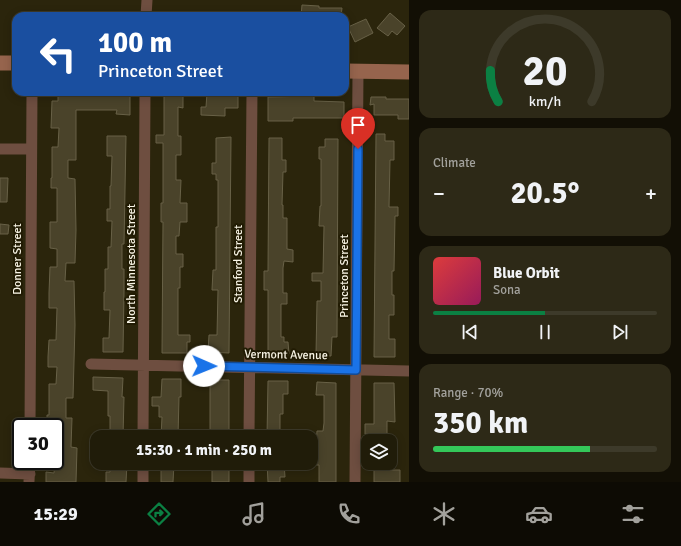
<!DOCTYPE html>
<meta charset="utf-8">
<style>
:root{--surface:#201c09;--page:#2d2917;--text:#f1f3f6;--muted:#a2a19c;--line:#3d3a2a;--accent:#0b8043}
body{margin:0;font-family:Signika,sans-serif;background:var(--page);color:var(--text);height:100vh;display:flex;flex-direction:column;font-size:15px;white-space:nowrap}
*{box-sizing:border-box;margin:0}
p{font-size:13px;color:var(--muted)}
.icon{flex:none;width:22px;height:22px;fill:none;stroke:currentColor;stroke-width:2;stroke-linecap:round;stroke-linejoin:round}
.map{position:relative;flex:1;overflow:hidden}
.drawer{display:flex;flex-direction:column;gap:10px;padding:10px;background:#120f05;width:272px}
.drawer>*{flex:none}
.top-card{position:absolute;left:12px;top:12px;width:337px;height:84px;border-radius:12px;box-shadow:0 2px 10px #0003,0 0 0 1px var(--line);background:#1a4fa0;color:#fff;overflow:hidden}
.fabs{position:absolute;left:361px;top:434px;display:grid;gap:8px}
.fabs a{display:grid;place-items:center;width:36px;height:36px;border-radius:8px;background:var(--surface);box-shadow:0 2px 10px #0003,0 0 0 1px var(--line);font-size:20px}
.speed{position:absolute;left:12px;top:418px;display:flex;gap:8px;font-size:20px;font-weight:700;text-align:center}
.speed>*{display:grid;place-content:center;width:52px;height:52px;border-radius:50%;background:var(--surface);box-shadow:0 2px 10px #0003,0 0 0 1px var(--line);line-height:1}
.speed .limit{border:2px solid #111;border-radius:6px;background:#fff;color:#111}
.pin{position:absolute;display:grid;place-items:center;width:34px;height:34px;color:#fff;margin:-41px -17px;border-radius:50% 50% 50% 0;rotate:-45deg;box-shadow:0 0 4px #0007}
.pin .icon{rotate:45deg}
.me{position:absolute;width:44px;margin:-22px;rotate:91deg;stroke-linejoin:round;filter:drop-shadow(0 0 3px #0008)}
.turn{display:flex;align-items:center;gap:14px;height:84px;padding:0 20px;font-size:18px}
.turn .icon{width:52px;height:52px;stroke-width:2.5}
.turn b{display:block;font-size:28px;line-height:34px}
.big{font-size:30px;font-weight:800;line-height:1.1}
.drawer .tile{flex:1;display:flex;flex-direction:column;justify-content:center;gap:6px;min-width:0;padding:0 14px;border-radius:12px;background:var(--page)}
.drawer .dial{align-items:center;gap:0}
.dial svg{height:104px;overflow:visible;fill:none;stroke:var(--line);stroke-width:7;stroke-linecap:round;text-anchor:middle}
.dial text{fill:var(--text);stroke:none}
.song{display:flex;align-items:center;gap:12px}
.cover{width:48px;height:48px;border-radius:6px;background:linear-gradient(135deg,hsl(0 70% 55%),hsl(330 70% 35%))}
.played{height:4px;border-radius:2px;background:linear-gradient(90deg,var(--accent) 50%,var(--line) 50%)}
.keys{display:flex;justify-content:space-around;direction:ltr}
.heat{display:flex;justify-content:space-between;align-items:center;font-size:22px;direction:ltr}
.charge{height:6px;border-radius:3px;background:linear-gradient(90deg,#34c759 70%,var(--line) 0)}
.trip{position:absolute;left:90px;top:430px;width:228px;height:40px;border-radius:12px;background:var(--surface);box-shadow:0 2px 10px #0003,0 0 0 1px var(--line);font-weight:800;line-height:40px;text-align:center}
.dock{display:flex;height:64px;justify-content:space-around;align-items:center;background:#0d0b04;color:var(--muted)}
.dock .icon{width:28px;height:28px}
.dock .active{color:var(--accent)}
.dock b{font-size:18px;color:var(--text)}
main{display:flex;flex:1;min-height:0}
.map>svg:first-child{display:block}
</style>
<main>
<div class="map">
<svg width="409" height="482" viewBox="0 0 409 482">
<rect width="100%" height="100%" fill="#2b250c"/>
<path fill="#4a432a" stroke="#686147" d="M302,5l17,1v2h23l-1,8h-40z
M390,13l15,13 -8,9 -5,-4 -4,5 -11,-8z
M366,19l7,14 -18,9 -7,-15z
M58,92h72v23l-14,-1 1,-4h-41v50h-8v18l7,1 1,51 -1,33h-9l-1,18h9l1,44 -2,73h-7v20h6l-1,29 6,1 -1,34h-30v-10l8,1 1,-12v-35h-8v-11h2v-31h7l1,-17h-9v-10l1,-17h7l1,-32h-8v-15l1,-26h7v-18l-7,-1v-26h7v-34h-6v-10h1v-31h6l1,-19h-8l1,-27h6z
M164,92h19v16l-5,-1v29h3v19h-5v25h5l-1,23h7v19h-7l-1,14h-3v18h7v13h-3v21h-2v47h12v7h-3v11h-25l1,-131h-2v-19h2v-60h-7v-8h8z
M207,93l31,1v14h-13v8l-24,-1v-8h5z
M314,96v5l30,1v16h-51v3h-25v-24z
M371,97h15v2h23v20h-11v-4h-24v-11l-4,1z
M376,134h9v7h9v19h-4l-1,47h9v9h-3l-1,55h-2v24h2v20h-5v24h6v18h-21z
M107,136h19l-2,108h-2v25h2v23l-1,60h-20v-14h6l1,-28h-6v-18h1v-23h3v-22h3l1,-26h-5v-12h3v-23h1l1,-30h-5z
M231,137l-2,216 -21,-1 1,-17h8l1,-45h-6l1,-20h3v-43h2v-47h-2v-6h-4v-11h4v-25z
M269,138h13v22h4v12h-3l-1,33h1v13h4v31l6,1v12l-9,-1 -1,7v25h4v11h-6v33h3v5h4l1,12h-21v-64h-4v-19h4z
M325,139h13l-1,198h-5l-1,19 -15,-1 1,-54h4v-20h-9v-8h11l1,-47h-5l1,-20h1v-47h-2v-12h6z
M0,178h8l-1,24h-7z
M0,224l9,1 -1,9h-8z
M93,377l30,1 -1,19h2l-1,40h-13v-21h-2v-25l-15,-1z
M162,379h19v18h-2l-1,40h-17l1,-20h-3v-11h-7v-9h9z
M210,380h19v57h-19z
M268,381h20v13h-5v20h-3v23h-13z
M317,382l19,1v99h-17v-17h-3v-19l1,-15h6l1,-8v-28h-8z
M374,383h20l1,39 -8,-1v20h-13v-7h-9v-10h9z
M110,463l17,1 -1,18h-20v-10h4z
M212,463h17v19h-17z
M267,463h17l1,14h-5v5h-12z
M374,463h13v7h13v12h-26z
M161,464h13l-1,18h-12z"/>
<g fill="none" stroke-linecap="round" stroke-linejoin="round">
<path stroke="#6e4e40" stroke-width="11" d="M146,16l1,-16
M0,149h31
M91,364l318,7
M30,427l2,-335
M143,437l2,-345
M249,437l3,-345
M0,473l30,1
M29,481l1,-20
M143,482v-19
M249,482v-19
M355,482l3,-411"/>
<path stroke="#96644d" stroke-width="15" d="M0,63h16
M345,71l64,1"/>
</g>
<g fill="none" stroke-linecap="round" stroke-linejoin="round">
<g stroke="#114b97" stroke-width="10">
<path id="route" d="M204,366l152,4 2,-221"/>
</g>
<use href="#route" stroke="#1a73e8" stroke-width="7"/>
</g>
<g text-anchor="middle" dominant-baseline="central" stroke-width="4" stroke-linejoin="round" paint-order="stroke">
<g font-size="12" fill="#f8f4e5" stroke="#211b03">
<text transform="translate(17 259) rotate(-90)">Donner Street</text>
<text transform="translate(131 264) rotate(-90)">North Minnesota Street</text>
<text transform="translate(238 264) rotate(-90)">Stanford Street</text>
<text transform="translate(344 276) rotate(-90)">Princeton Street</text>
<text transform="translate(286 355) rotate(1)">Vermont Avenue</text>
</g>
</g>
</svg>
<div class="fabs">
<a><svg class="icon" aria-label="layers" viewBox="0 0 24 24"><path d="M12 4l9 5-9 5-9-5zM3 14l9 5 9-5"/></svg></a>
</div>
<div class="speed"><div class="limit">30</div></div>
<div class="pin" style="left:358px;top:149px;background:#d93025"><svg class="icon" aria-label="arrive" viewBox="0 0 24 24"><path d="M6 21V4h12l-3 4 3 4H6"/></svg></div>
<svg class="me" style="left:204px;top:366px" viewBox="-20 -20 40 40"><circle r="19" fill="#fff"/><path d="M0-13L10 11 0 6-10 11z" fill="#1a73e8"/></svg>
<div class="trip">15:30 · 1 min · 250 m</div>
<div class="top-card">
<div class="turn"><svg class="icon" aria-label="left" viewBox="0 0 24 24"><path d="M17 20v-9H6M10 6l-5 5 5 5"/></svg><div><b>100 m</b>Princeton Street</div></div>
</div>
</div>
<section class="drawer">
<div class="tile dial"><svg viewBox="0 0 100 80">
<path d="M14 69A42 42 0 1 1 86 69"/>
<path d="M14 69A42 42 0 0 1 8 45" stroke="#0b8043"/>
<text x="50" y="56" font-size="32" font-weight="700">20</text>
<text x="50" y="72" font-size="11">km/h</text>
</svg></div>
<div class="tile"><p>Climate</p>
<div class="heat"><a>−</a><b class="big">20.5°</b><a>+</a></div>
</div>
<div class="tile">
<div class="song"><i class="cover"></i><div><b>Blue Orbit</b><p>Sona</p></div></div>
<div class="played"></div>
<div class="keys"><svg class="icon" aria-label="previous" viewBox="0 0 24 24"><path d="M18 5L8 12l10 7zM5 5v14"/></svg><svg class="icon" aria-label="pause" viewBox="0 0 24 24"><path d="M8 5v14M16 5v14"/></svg><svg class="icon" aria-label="next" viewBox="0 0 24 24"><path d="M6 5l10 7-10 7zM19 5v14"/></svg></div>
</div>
<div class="tile"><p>Range · 70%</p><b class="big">350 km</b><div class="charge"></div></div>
</section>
</main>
<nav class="dock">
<b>15:29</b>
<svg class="icon active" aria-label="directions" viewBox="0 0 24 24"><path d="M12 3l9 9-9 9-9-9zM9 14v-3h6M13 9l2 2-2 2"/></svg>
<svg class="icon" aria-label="music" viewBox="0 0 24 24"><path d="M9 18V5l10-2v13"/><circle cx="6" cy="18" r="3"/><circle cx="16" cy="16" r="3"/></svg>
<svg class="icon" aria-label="phone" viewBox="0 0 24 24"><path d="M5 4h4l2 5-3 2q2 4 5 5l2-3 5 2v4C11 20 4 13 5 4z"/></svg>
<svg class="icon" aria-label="climate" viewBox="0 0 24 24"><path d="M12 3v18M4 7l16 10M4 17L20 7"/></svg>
<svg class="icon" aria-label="car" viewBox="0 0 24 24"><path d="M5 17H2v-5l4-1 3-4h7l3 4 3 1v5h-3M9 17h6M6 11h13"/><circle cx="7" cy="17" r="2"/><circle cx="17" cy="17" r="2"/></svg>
<svg class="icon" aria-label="filters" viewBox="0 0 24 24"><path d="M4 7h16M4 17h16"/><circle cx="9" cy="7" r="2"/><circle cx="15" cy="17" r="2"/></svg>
</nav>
